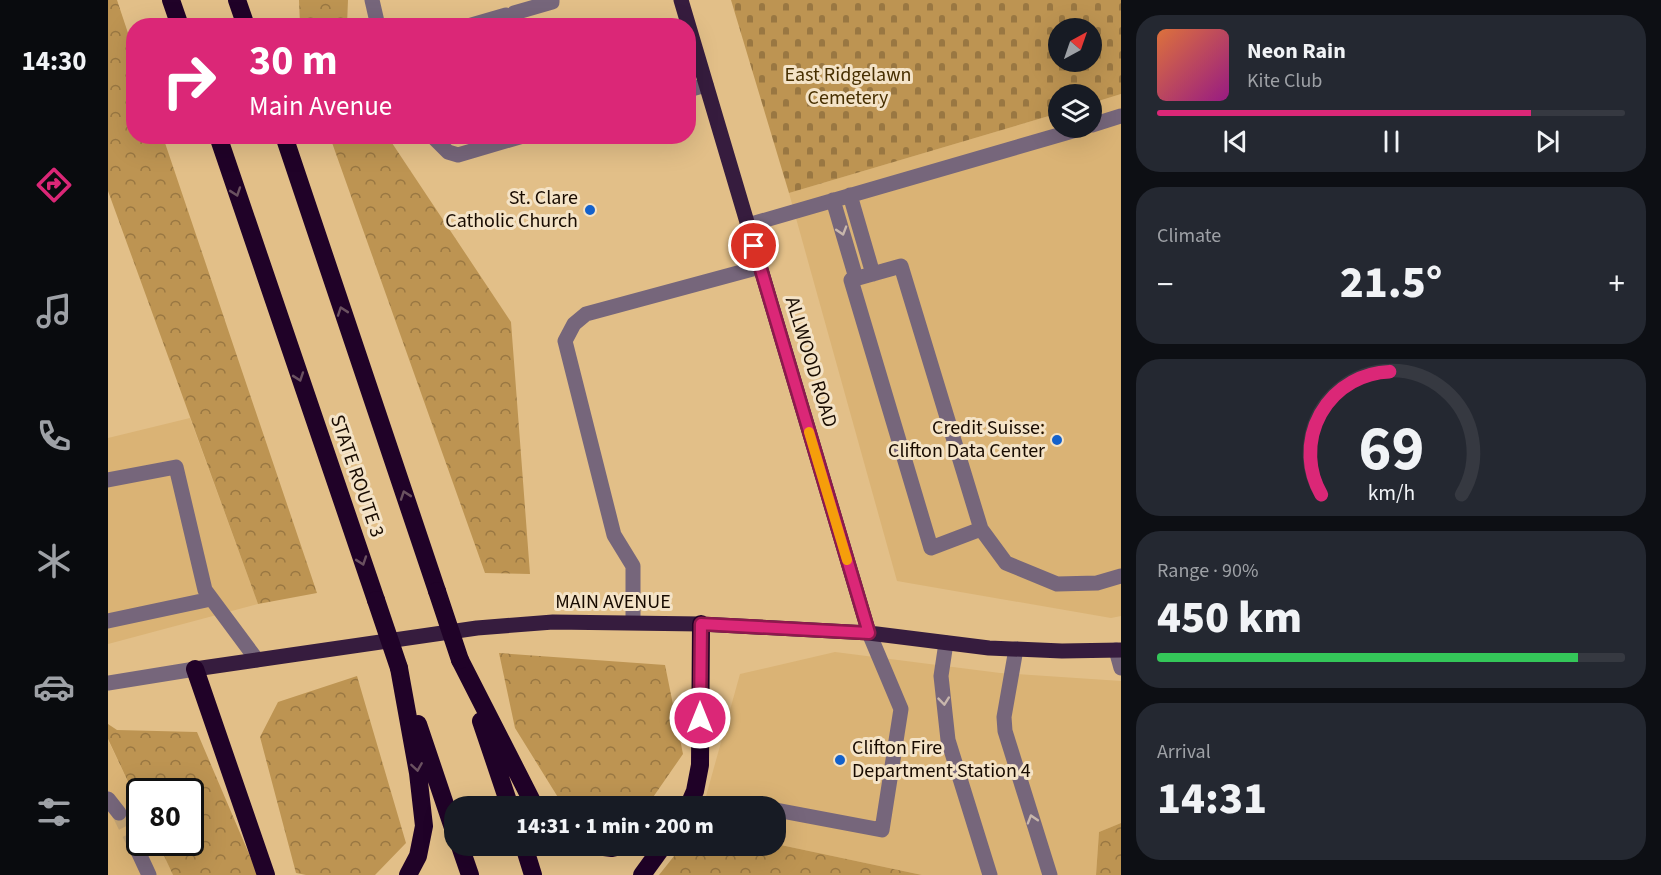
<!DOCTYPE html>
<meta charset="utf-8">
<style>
:root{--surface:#171b24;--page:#242831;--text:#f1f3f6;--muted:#9ea1a6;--line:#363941;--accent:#db2777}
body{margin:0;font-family:"Source Sans 3",sans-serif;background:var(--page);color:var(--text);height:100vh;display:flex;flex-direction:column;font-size:22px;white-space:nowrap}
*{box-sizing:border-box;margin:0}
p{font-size:20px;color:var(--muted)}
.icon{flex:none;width:33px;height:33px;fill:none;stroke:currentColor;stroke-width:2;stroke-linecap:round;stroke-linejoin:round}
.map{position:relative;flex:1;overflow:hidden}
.panel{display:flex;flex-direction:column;gap:15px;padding:15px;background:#0d0f14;width:540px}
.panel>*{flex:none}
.guide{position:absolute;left:18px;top:18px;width:570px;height:126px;border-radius:24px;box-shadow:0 6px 24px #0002;background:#db2777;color:#fff;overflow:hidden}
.needle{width:39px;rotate:40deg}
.controls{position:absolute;left:940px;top:18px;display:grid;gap:12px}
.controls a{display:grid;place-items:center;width:54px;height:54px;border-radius:50%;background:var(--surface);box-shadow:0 6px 24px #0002;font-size:30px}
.speed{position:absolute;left:18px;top:778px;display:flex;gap:12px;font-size:30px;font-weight:700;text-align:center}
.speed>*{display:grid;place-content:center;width:78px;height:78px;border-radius:50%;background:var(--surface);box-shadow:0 6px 24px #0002;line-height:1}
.speed .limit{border:3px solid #111;border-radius:9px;background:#fff;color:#111}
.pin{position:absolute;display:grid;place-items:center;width:51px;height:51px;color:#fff;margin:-26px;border:3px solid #fff;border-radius:50%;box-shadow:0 2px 6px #0007}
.me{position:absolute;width:66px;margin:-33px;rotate:0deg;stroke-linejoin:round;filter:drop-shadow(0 0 4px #0008)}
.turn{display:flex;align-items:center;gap:21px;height:126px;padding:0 24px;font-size:27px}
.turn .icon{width:78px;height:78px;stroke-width:2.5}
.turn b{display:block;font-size:42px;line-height:51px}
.big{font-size:45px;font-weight:800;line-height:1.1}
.panel .card{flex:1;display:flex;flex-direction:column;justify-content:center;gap:9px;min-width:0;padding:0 21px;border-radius:24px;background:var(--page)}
.panel .dial{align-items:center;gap:0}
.dial svg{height:156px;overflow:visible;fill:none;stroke:var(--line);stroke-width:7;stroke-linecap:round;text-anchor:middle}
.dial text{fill:var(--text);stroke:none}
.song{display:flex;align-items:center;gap:18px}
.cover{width:72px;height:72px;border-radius:9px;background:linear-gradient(135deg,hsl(20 70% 55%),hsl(310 70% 35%))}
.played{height:6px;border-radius:3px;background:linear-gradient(90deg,var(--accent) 80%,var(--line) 80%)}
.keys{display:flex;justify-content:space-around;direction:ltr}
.heat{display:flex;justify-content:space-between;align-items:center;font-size:33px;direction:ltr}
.charge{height:9px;border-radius:4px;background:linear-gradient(90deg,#34c759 90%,var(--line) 0)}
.trip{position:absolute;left:336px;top:796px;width:342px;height:60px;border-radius:24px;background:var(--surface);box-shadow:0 6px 24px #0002;font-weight:800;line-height:60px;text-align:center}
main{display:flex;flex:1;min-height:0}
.tabs{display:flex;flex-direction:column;width:108px;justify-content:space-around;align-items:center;background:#090b0e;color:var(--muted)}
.tabs .icon{width:42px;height:42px}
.tabs .current{color:var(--accent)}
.tabs b{font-size:27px;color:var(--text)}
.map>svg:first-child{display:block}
</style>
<main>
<nav class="tabs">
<b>14:30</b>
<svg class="icon current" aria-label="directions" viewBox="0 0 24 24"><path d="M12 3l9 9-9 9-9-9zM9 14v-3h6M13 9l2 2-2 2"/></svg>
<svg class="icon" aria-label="music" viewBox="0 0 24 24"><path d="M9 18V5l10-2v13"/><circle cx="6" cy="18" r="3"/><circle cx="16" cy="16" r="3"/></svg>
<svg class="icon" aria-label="phone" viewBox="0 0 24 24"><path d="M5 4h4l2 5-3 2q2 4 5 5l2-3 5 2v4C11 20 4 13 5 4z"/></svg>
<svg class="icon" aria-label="climate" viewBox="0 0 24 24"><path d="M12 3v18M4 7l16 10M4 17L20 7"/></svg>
<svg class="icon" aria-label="car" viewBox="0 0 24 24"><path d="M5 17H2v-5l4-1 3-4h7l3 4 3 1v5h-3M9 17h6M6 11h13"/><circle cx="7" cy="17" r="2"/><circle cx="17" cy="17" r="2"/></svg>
<svg class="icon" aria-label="filters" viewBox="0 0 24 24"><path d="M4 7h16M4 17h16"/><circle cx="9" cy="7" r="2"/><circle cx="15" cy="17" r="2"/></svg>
</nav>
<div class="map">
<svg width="1013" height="875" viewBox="0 0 1013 875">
<defs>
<pattern id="forest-crowns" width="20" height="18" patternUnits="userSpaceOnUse" patternTransform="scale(1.5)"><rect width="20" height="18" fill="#bd9452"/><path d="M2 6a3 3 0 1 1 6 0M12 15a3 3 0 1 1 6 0" fill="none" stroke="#997742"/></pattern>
<pattern id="cemetery-stones" width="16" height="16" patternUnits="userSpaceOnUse" patternTransform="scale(1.5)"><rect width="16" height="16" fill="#bd9452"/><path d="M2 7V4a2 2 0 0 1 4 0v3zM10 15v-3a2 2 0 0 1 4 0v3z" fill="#997742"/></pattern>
</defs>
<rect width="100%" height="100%" fill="#e2bf88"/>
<path fill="#dab375" d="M1013,94v522l-10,2 -214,-37 -108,-388 270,-80v15h33v-25z
M82,418l68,186 -150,40v-206z
M727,652l165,21 121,8v142l-22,9 -3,43h-174l-146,-31v-37h-73l37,-133z
M0,740l31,65 1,38h18l15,32h-65z"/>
<path fill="url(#forest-crowns)" d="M0,0h9l16,48 1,88 29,1 154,456 -59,11 -150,-413z
M191,0h49l-1,25h-47z
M222,137h58l123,185 19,252 -45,-1z
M391,653l166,12 18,89 -34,49 -10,4h-75l-49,-79z
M249,676l49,167 -31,32h-69l-10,-2 -36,-136 18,-35z
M0,724l9,6 80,2 61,143h-85l-15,-32h32v-51h-50l-1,13 -31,-66z
M1013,823v52h-25l3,-43z
M668,844l146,31h-263l23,-29h94z"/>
<path fill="url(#cemetery-stones)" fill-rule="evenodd" d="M623,0h390v94l-29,9v-9h-33v19l-270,80zM951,28h33v34h-33z"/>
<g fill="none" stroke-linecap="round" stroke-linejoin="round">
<path stroke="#c4a474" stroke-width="15" stroke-dasharray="15 8" stroke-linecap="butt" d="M11,813l17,34"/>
<path stroke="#76667b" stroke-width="15" d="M264,0l6,26
M406,13l38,-11v-2
M360,26l38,-11
M580,90l18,-5
M984,125l29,-9
M324,136l16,16 10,3 65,-19
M742,195l23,79
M725,200l23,78
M640,225l335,-97
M0,480l68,-13 29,123 52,70
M873,529l-50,19 -80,-268 50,-14 80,263 25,34 51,21 40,-1 24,-7
M0,621l103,-22
M525,622v-56l-19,-31 -49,-194 9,-17 12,-10 174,-47
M838,643l-5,33 7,64 42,135
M908,649l-12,68 1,14 45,144
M1008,650l5,18
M0,683l87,-14
M0,799l11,14
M668,810l106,20 19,-121 -32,-76
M28,847l13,28"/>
<path stroke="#361c3e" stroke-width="15" d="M573,0l188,633
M87,669l282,-41 76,-6 148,2 168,9 120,15 73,3 59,-1"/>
<path stroke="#200228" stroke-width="18" d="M63,0l9,26
M129,0l9,26
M110,136l158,464
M176,136l153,455
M352,660l75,147
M291,668l19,105 6,53 -6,30 -10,19
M87,669l71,206
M373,721l29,86
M310,724l36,107
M580,807l7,-16 5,-26 1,-141
M352,846l10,29
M416,846l9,29
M488,846l16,2 9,-2
M534,875l21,-29"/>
<path stroke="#200228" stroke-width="18" d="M329,591l23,69
M268,600l23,68"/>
</g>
<defs><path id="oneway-chevron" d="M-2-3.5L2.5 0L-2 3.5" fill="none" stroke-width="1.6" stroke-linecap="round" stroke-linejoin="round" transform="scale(1.5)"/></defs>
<g stroke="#6a5160">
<use href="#oneway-chevron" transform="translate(128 192) rotate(71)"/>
<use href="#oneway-chevron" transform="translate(234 311) rotate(-109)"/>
<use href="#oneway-chevron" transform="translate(191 377) rotate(71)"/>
<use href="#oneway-chevron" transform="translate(297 495) rotate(-109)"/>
<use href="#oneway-chevron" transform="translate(254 561) rotate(71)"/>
<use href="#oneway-chevron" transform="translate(309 767) rotate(81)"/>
</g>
<g stroke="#c8b7ac">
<use href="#oneway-chevron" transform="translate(734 231) rotate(73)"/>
<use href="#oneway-chevron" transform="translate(836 701) rotate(84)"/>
<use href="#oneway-chevron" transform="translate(924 819) rotate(-107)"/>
</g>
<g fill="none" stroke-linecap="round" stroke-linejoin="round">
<g stroke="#8e194d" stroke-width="15">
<path id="route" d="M592,718l1,-94 168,9 -115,-387"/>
</g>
<use href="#route" stroke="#db2777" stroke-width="10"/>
<path stroke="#f59e0b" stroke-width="10" d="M701,432l38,128"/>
</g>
<g fill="#1361cb" stroke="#f4e3c7" stroke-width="2">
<circle cx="482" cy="210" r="6"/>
<circle cx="949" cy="440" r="6"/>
<circle cx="732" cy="760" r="6"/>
</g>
<g text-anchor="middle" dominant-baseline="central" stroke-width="6" stroke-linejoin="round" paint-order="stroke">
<g font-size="20" fill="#472f00" stroke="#f4e3c7">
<text x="740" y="75">East Ridgelawn<tspan x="740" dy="23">Cemetery</tspan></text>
</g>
<g font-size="20" fill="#180b00" stroke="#f4e3c7" text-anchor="end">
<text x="470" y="198">St. Clare<tspan x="470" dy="23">Catholic Church</tspan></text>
<text x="937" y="428">Credit Suisse:<tspan x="937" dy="23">Clifton Data Center</tspan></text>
<text x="744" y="748" text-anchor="start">Clifton Fire<tspan x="744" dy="23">Department Station 4</tspan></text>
</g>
<g font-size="20" fill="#180b00" stroke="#f4e3c7">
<text transform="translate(703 362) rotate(73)">ALLWOOD ROAD</text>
<text transform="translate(249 476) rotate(71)">STATE ROUTE 3</text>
<text x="505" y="602">MAIN AVENUE</text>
</g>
</g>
</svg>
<div class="controls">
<a><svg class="needle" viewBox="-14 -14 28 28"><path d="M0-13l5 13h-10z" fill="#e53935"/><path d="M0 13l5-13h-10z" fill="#9ea1a6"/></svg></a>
<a><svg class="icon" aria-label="layers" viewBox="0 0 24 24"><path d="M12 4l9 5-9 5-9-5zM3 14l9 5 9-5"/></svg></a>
</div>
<div class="speed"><div class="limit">80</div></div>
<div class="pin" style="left:646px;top:246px;background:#d93025"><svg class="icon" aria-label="arrive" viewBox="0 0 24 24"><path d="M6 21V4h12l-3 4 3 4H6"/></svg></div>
<svg class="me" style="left:592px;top:718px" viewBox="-20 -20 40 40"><circle r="17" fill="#db2777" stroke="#fff" stroke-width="3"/><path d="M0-11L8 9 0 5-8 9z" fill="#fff"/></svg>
<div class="trip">14:31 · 1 min · 200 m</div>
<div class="guide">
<div class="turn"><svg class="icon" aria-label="right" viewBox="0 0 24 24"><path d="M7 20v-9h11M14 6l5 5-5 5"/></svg><div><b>30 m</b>Main Avenue</div></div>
</div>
</div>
<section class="panel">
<div class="card">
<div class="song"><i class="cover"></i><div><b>Neon Rain</b><p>Kite Club</p></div></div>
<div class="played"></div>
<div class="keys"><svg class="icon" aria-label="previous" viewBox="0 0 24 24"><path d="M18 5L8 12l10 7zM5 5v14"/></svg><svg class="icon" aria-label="pause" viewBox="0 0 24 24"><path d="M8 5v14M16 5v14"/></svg><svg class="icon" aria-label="next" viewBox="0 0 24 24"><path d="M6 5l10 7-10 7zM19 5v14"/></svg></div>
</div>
<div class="card"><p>Climate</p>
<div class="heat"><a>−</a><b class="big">21.5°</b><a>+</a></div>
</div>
<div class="card dial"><svg viewBox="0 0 100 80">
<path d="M14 69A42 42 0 1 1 86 69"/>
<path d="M14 69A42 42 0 0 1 49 6" stroke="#db2777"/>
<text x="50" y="56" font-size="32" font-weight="700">69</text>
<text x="50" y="72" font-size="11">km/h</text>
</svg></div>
<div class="card"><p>Range · 90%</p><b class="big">450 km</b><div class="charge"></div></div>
<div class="card"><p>Arrival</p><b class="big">14:31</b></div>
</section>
</main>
